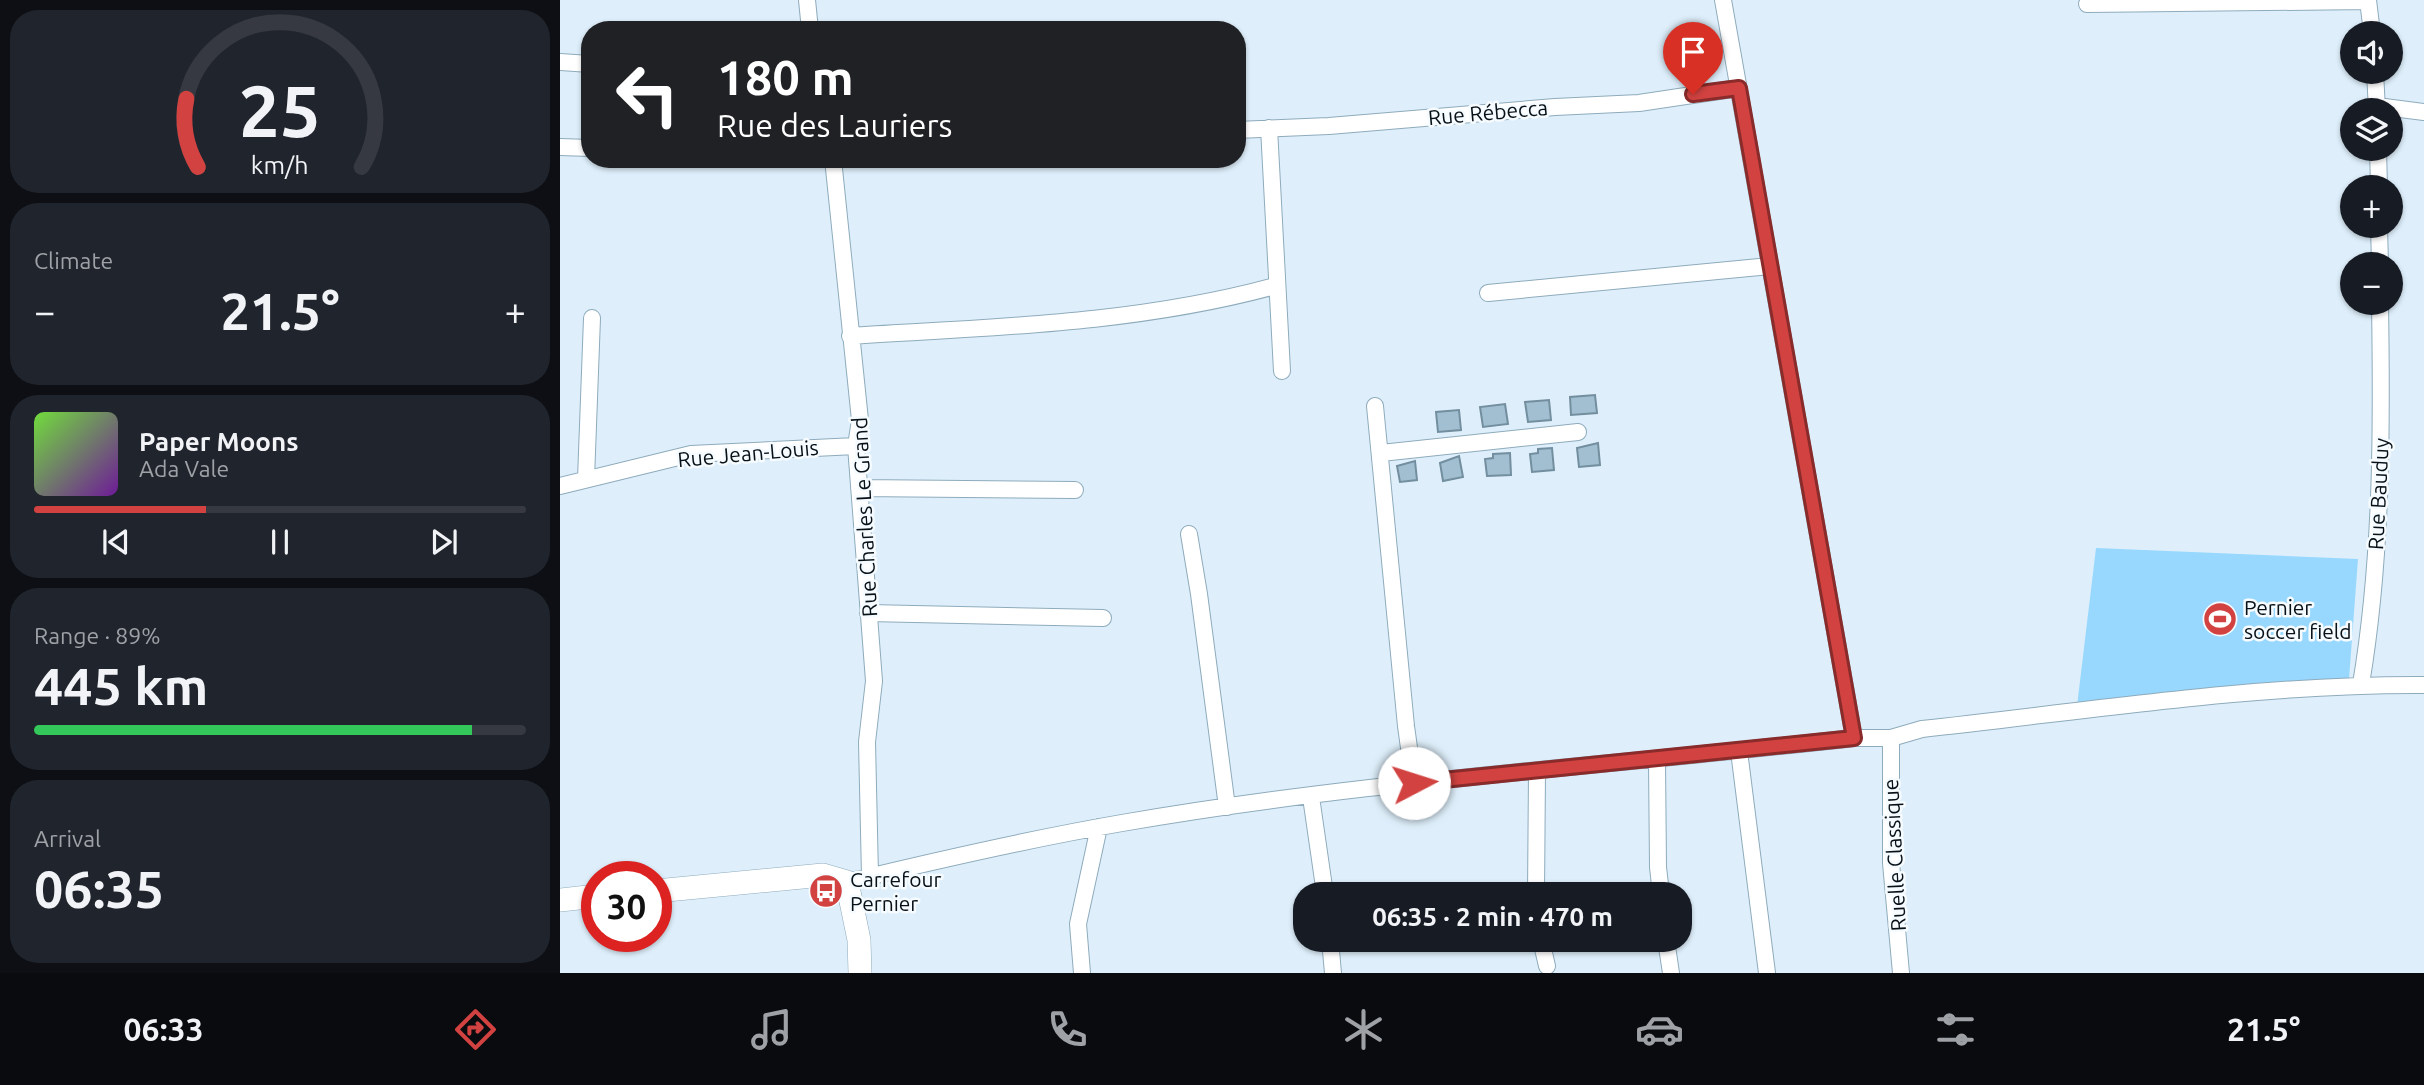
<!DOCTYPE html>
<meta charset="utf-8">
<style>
:root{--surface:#171b24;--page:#20242c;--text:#f1f3f6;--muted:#9ea1a6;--line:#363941;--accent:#d14240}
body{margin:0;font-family:Ubuntu,sans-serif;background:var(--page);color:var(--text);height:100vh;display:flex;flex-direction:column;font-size:26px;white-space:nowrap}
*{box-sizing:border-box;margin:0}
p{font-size:23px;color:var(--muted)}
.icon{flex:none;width:38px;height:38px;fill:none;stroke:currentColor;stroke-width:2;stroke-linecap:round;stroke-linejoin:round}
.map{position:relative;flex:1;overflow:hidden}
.details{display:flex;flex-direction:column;gap:10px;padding:10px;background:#0d0f14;width:560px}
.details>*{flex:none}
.banner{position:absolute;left:21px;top:21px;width:665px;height:147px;border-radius:28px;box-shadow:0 2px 5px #0004;background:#202124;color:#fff;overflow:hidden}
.buttons{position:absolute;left:1780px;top:21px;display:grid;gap:14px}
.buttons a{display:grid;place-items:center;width:63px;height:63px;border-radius:50%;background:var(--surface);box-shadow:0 2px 5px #0004;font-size:35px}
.speed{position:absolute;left:21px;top:861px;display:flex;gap:14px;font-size:35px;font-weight:700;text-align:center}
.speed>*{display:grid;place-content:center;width:91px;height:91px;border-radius:50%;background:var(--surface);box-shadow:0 2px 5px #0004;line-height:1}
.speed .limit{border:10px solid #d22;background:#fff;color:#111}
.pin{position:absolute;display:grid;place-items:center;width:60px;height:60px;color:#fff;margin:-72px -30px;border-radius:50% 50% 50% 0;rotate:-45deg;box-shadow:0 0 7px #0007}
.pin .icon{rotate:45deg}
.me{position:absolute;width:77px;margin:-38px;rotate:85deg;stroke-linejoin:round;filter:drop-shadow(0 0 5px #0008)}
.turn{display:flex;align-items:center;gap:24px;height:147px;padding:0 21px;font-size:32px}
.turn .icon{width:91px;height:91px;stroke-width:2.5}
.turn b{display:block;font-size:49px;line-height:60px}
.big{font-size:52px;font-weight:700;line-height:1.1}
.details .card{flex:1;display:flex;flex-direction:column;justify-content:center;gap:10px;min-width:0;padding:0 24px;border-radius:28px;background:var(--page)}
.details .dial{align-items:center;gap:0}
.dial svg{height:182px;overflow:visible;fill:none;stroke:var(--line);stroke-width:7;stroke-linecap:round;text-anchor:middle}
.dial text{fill:var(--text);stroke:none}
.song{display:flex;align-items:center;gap:21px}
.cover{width:84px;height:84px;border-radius:10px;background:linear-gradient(135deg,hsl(100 70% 55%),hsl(280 70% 35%))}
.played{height:7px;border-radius:4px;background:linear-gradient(90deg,var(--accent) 35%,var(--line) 35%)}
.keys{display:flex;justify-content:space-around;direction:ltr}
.heat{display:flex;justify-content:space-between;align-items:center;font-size:38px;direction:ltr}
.charge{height:10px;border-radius:5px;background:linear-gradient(90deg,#34c759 89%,var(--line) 0)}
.trip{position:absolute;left:733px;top:882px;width:399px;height:70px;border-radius:28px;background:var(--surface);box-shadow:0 2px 5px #0004;font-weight:700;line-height:70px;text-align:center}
.tab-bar{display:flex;height:112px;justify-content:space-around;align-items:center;background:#090b0e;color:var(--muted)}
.tab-bar .icon{width:49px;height:49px}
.tab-bar .current{color:var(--accent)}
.tab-bar b{font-size:32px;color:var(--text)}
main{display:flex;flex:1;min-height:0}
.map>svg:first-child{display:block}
</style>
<main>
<section class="details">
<div class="card dial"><svg viewBox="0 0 100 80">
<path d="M14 69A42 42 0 1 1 86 69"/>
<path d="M14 69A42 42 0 0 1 9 39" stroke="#d14240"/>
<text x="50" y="56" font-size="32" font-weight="700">25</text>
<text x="50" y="72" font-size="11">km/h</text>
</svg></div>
<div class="card"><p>Climate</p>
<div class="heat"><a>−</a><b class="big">21.5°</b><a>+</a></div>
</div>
<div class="card">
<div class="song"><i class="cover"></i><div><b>Paper Moons</b><p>Ada Vale</p></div></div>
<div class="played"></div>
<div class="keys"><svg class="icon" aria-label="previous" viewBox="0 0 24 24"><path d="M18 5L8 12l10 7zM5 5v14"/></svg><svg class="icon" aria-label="pause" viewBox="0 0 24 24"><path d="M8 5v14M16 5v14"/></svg><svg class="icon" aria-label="next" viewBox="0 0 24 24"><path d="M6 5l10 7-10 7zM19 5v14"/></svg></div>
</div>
<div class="card"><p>Range · 89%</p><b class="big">445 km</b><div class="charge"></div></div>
<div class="card"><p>Arrival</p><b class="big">06:35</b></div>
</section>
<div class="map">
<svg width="1864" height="973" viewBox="0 0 1864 973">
<rect width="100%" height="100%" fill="#deeffb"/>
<path fill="#98d8fe" d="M1536,548l262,11 -9,120 -272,27z"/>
<path fill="#a2bfd1" stroke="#728e9f" stroke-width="2" d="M1035,395l2,18 -26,2 -1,-18z
M989,400l2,20 -23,2 -3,-20z
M945,404l3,20 -25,3 -3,-20z
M899,410l2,20 -23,2 -2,-20z
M1038,443l2,22 -21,2 -2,-19z
M992,448l2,22 -22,2 -2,-18 8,-1v-4z
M950,453l1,22 -24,1 -2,-17 8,-1v-4z
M899,456l4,21 -20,4 -3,-18z
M855,461l2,19 -17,2 -3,-16z"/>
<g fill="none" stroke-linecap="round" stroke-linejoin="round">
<g stroke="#8eabbc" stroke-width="18">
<path id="street" d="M247,0l3,30
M1163,0l131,738
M1808,0l4,33
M1527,4l281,-3
M0,62l30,2
M1815,72l2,38
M1817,106l47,6
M709,128l13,243
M677,130l92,-4 226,-19 84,-4 100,-15
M0,147l30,1
M1818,149l1,38
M273,159l27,261 -4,26 18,235 -7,61 3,134
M1819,226l1,38
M928,293l282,-27
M290,336c143,-9 286,-12 425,-50
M815,406l31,320 8,58
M821,453l197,-21
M26,479l6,-161
M0,486l131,-32 165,-8
M299,488l216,2
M629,534l10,60 28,213
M308,613l235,5
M1801,684c21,-125 21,-254 19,-381
M1331,738v125l10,110
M1179,751l28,222
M1097,761l1,106 3,27
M751,797l14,97
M287,882c91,-22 182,-43 275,-59 241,-42 488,-57 732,-85h37l31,-9c166,-18 335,-45 502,-44
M976,894l1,-122
M770,940l3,33
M981,940l6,26
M1106,940l5,33
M522,973l-4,-49 21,-97"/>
</g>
<g stroke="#8eabbc" stroke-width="24">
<path id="secondary" d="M96,891l167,-16 24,7 12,58 1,33
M0,900l37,-4"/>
</g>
<use href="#street" stroke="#fff" stroke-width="16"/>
<use href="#secondary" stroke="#fff" stroke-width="23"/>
</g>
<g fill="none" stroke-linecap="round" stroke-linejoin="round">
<g stroke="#882b2a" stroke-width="18">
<path id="route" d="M854,783l440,-45 -115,-650 -46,6"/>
</g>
<use href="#route" stroke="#d14240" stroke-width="12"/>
</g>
<defs>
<g id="stadium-disc" transform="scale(1.75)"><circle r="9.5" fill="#d14240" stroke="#f5fbfe"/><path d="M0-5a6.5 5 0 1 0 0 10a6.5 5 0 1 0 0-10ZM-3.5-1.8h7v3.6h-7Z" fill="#fff"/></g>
<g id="bus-disc" transform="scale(1.75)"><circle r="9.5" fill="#d14240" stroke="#f5fbfe"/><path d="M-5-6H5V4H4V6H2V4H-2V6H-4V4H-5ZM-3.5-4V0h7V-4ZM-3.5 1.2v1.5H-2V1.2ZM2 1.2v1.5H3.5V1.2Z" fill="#fff"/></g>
</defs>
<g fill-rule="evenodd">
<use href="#stadium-disc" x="1660" y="619"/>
<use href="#bus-disc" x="266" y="891"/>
</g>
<g text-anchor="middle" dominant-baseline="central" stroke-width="5" stroke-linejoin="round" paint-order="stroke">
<g font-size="21" fill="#071117" stroke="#f5fbfe">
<text transform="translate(928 112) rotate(-5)">Rue Rébecca</text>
<text transform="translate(188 453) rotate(-5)">Rue Jean-Louis</text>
<text transform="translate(1818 494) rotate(-87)">Rue Bauduy</text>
<text transform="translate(304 517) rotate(-93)">Rue Charles Le Grand</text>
<text transform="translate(1334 855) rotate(-93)">Ruelle Classique</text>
</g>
<g font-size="21" fill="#071117" stroke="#f5fbfe" text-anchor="start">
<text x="1684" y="607">Pernier<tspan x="1684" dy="24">soccer field</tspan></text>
<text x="290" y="879">Carrefour<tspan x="290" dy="24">Pernier</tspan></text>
</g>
</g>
</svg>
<div class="buttons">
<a><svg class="icon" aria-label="sound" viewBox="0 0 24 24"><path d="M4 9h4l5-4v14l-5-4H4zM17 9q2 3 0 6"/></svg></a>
<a><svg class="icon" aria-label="layers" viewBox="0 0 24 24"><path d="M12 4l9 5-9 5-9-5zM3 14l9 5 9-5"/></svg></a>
<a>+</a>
<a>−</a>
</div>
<div class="speed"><div class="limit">30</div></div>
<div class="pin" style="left:1133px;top:94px;background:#d93025"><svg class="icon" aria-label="arrive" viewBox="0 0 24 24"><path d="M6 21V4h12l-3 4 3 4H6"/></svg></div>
<svg class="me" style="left:854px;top:783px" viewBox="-20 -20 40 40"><circle r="19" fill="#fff"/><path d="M0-13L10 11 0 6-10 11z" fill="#d14240"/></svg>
<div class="trip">06:35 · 2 min · 470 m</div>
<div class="banner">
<div class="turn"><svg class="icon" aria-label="left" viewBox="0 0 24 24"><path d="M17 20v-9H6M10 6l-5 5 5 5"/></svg><div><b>180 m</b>Rue des Lauriers</div></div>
</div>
</div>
</main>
<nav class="tab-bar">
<b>06:33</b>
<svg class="icon current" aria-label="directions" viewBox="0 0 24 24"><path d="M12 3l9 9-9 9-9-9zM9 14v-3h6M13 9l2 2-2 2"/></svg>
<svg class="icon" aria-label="music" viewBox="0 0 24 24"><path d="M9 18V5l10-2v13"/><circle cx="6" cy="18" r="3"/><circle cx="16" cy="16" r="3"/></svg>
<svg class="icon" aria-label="phone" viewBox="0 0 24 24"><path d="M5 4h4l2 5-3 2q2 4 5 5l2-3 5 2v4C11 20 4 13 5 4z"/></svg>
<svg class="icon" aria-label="climate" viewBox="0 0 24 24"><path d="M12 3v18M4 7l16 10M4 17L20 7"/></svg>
<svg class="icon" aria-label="car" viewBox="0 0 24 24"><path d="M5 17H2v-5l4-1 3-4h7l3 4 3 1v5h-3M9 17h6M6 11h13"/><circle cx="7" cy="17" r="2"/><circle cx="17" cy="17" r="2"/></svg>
<svg class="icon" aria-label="filters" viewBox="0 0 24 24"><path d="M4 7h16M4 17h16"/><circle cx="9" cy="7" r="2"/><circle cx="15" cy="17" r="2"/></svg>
<b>21.5°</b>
</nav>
